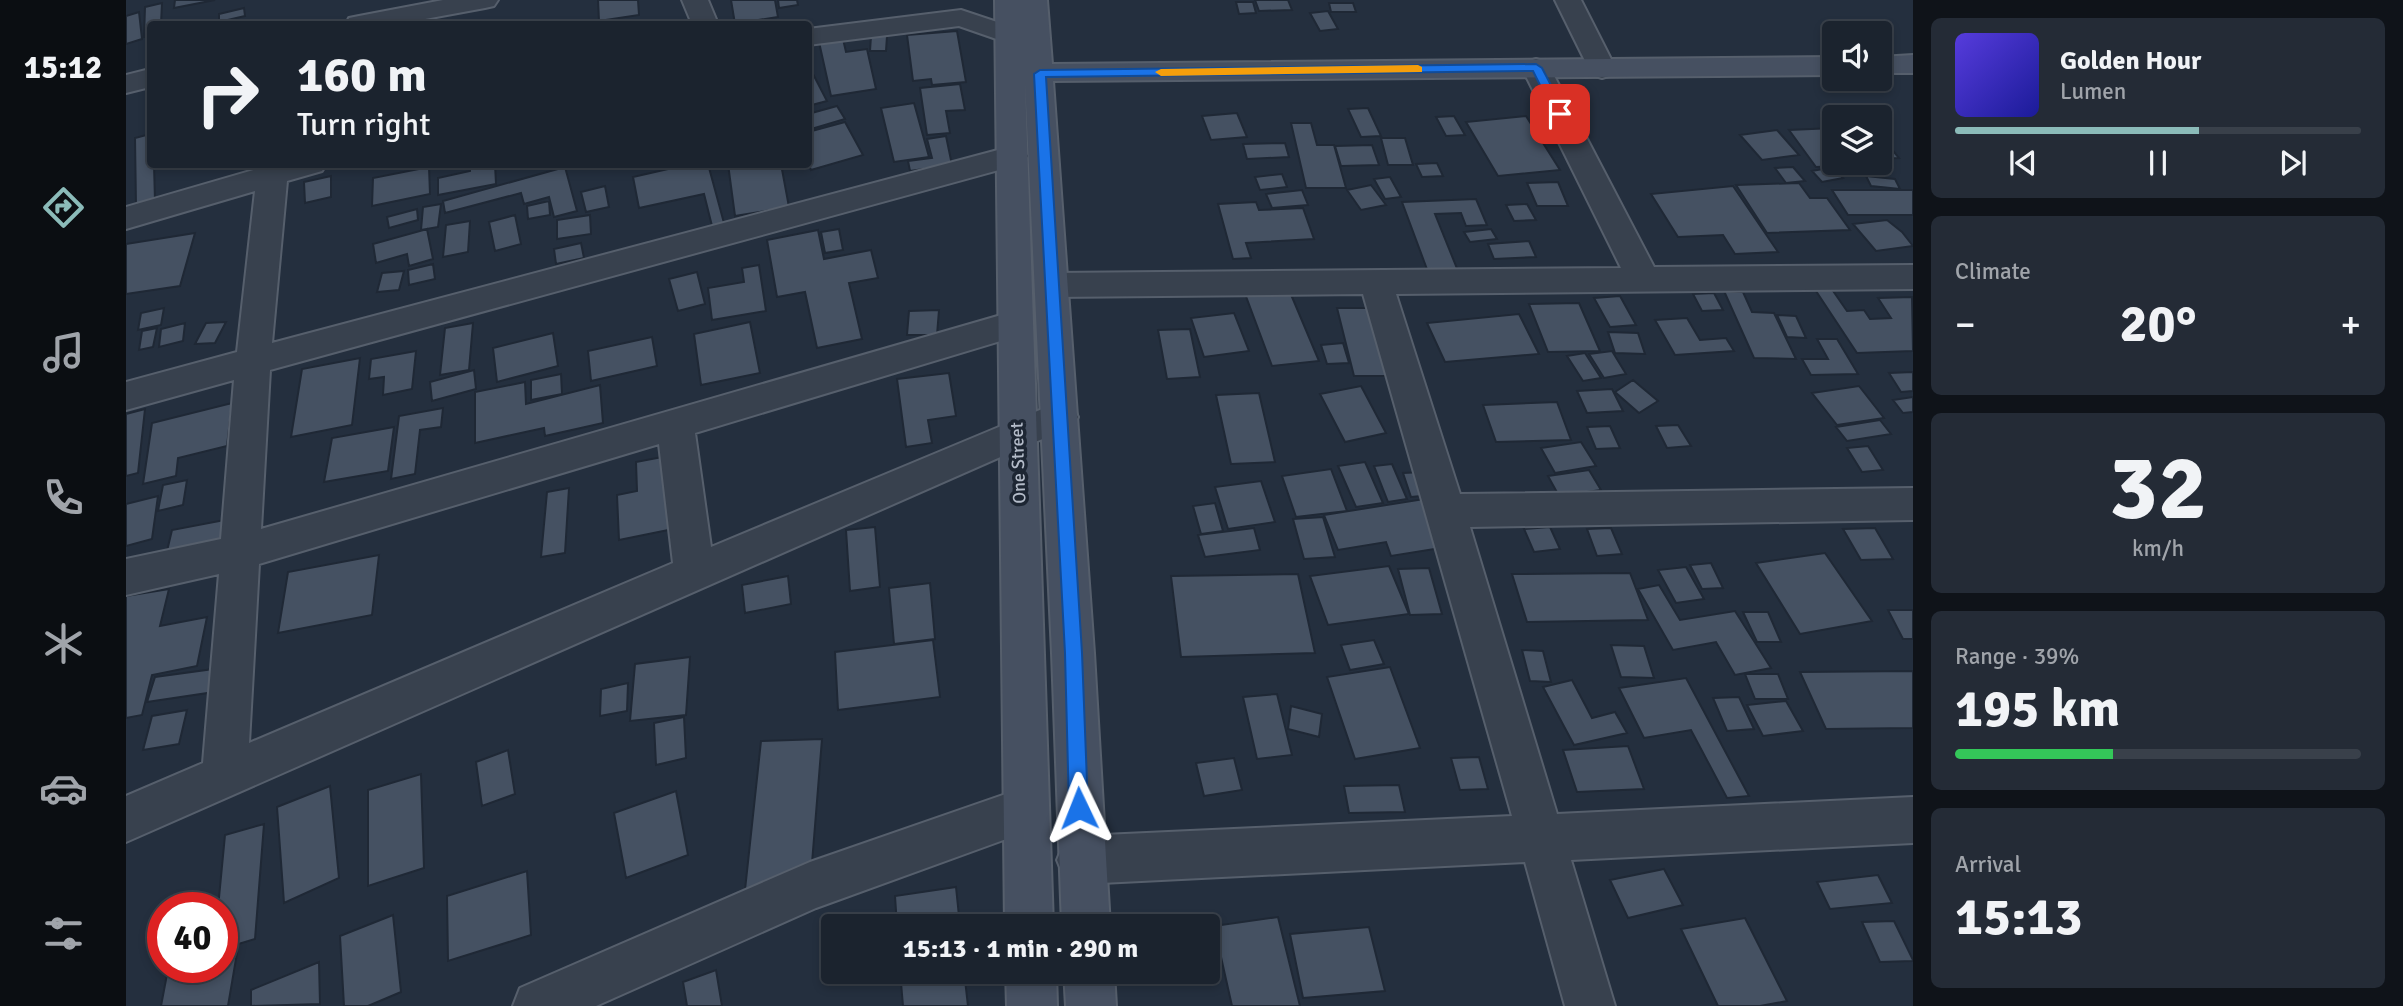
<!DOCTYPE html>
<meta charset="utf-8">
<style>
:root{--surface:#1b232e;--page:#242b36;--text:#f1f3f6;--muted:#a0a4aa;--line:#39404a;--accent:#8bbbb9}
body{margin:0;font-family:Signika,sans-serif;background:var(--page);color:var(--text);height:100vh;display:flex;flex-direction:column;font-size:26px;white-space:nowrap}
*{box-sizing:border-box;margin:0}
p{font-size:23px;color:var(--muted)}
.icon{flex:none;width:38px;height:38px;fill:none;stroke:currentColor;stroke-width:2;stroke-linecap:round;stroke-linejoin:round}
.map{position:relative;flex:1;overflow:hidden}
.side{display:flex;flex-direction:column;gap:18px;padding:18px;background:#0f1319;width:490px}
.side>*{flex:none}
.hud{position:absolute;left:21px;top:21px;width:665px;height:147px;border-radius:7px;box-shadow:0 4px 10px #0003,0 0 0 2px var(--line);background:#1b232e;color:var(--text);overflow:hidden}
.controls{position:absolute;left:1696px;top:21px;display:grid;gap:14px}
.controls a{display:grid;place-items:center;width:70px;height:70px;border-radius:7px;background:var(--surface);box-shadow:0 4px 10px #0003,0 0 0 2px var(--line);font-size:35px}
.speed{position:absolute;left:21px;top:892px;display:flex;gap:14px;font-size:35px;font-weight:700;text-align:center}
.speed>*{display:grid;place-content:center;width:91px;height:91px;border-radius:50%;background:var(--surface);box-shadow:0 4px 10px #0003,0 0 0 2px var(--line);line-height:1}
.speed .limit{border:10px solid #d22;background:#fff;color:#111}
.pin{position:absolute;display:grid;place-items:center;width:60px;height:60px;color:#fff;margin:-30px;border-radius:14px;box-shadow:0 4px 10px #0006}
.me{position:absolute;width:77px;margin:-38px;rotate:358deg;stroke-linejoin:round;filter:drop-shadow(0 0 5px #0008)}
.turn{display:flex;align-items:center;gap:24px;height:147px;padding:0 35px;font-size:32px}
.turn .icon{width:91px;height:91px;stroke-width:2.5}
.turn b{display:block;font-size:49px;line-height:60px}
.big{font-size:52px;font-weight:800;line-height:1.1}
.side .widget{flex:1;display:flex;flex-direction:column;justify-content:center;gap:10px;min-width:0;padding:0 24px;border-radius:10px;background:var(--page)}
.side .dial{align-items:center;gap:0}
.dial b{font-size:91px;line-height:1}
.song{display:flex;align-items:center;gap:21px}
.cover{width:84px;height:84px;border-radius:10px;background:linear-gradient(135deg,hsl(250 70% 55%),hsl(240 70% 35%))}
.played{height:7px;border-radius:4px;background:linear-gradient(90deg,var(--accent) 60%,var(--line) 60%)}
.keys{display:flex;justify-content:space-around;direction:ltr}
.heat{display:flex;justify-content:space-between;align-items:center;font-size:38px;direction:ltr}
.charge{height:10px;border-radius:5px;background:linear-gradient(90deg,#34c759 39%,var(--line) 0)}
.trip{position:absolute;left:695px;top:914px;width:399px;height:70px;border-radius:7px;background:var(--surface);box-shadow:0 4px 10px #0003,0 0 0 2px var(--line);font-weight:800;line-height:70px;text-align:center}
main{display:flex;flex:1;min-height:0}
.tab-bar{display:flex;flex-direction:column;width:126px;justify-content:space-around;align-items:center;background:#0b0e12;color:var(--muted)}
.tab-bar .icon{width:49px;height:49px}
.tab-bar .selected{color:var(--accent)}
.tab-bar b{font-size:32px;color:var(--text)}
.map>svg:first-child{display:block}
</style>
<main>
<nav class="tab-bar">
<b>15:12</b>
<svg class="icon selected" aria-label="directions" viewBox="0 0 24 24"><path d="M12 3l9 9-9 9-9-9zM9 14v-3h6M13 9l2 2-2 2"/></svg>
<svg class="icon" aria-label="music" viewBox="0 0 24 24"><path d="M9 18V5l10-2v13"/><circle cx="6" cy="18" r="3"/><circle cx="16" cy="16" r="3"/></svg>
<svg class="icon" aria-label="phone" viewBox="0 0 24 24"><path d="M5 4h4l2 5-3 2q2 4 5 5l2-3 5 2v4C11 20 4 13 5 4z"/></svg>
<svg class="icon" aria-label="climate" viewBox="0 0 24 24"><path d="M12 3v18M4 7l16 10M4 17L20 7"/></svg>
<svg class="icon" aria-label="car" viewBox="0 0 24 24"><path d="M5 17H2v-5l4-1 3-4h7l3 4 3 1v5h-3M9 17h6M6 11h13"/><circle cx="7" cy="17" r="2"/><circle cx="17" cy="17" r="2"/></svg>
<svg class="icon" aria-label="filters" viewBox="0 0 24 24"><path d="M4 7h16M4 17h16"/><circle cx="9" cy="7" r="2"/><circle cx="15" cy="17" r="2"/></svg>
</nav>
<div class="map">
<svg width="1787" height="1006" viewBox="0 0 1787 1006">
<rect width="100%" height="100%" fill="#242f3e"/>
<path fill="#455162" stroke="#1f2835" stroke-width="2" d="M49,0h40l-41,8z
M472,0h40l1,15 -40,6z
M605,0h44l3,17 -20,3 1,4h-24z
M652,0h19l1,5 -19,3z
M1129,0h33l4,10 -33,1z
M1110,2h17l3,11 -17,1z
M36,3l-1,21h-11v12l-6,1 1,-30z
M1203,3h24l3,9h-25z
M118,8l1,8 -26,6v-8z
M1202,11l10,18 -18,2 -10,-18z
M13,12l3,27 -16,5v-28z
M831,31l9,51 -34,3 -1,-6 -18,2 -6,-46z
M745,36h16l-1,15h-16z
M717,39l3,13 21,-3 9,40 -45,7 -12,-54z
M687,74l14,27 -19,5v-31z
M834,84l5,26 -19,1 4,22 -23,2 -7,-47z
M788,103l15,54 -35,5 -13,-54z
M711,106l8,13 -37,11v-16z
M1242,108l13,28 -20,1 -13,-28z
M1111,113l10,24 -36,3 -9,-24z
M1328,116l11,19 -19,1 -10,-19z
M1400,116l34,54 -62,6 -32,-54z
M719,122l18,33 -52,15 -3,-6v-32z
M1165,123h20l6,22h17l12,43h-40z
M1708,128v35l3,3 -21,1 -27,-37z
M1651,130l22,25 -37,5 -22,-25z
M24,134v30h4l1,37 -19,6 -1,-69z
M1754,135l19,23 -19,1z
M820,136l6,29 -42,6 -2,-10 24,-3 -5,-19z
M1255,138h24l8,27h-25z
M1159,143l4,14 -42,2 -4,-15z
M1246,145l7,20 -38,1 -6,-20z
M1311,163l6,13 -21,1 -6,-13z
M344,164h25l1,20 -58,11v-17l32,-7z
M564,164h18l16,59 -12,3 -8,-32 -65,14 -6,-31z
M602,164h53l8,43 -54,9z
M303,167l1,27 -58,12 1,-28z
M439,167l12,44 -23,6 -5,-20 -25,7 -3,-11 -76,20 -2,-12z
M1667,167l12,14 -19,2 -11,-15z
M1707,167l10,11 -21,4 -10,-11z
M1156,174l5,13 -27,3 -5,-13z
M205,176v21l-26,6 -1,-21z
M1740,176l29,3 5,10 -29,-3z
M1264,177l11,20 -16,2 -11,-20z
M1432,182l10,24h-31l-10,-23z
M1673,183l11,15h17l23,32 -83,3 -31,-48z
M1245,185l15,20 -25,5 -14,-20z
M479,186l4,21 -23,5 -5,-20z
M1607,186l45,66 -43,2 -12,-19 -45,2 -27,-43z
M1176,190l6,15 -36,3 -6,-14z
M1706,190h81v25h-65z
M1350,199l11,26 -21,1 -5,-13 -26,1 23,57 -30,1 -26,-70z
M423,201l1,14 -22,4 -1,-13z
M1130,202l3,8 44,-2 11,31 -68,4 5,15 -18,1 -15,-55z
M315,204l-3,23 -17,3 2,-23z
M1401,204l9,16 -22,1 -8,-16z
M291,209l1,11 -29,8 -2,-11z
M389,215l6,29 -26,7 -6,-29z
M464,215l1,19 -34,5v-19z
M1761,220l15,12 11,14 -37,5 -23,-27z
M344,221l-2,31 -25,5 3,-32z
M301,229l6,30 -24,7 -2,-12 -31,9 -3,-19z
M713,229l4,21 -18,3 -4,-21z
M1365,229l6,10 -27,3 -6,-10z
M692,230l6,29 47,-9 7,28 -29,5 13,56 -45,9 -12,-56 -28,5 -10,-57z
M69,233l-15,53 -54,8v-50z
M1403,241l7,16 -42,2 -6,-15z
M455,243l3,15 -28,6 -2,-15z
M307,264l2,15 -26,6 -1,-15z
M633,265l7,46 -54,9 -4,-32 36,-6 -2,-14z
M278,271l-5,19 -22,2 5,-19z
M571,272l8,32 -27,7 -9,-32z
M1161,285l32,76 -47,5 -28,-75z
M1688,288h17l16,23 17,-1 6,9 21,-1 -13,-20 34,-1 1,54 -56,2z
M1598,291l19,1 9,20 22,1 22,46 -42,-1z
M1588,293l9,17 -21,1 -9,-17z
M1494,296l16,29 -26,2 -16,-29z
M1453,303l21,48 -52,1 -19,-48z
M38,308l-3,17 -23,5 3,-17z
M1211,308h38l19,68h-40z
M813,310l-2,25h-30l2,-24z
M1108,313l15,38 -45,6 -13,-39z
M1393,314l20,40 -94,8 -18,-39z
M1651,315l19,1 10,22 -19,-1z
M1561,318l13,22 26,-2 8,13 -59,4 -20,-35z
M100,322l-11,21 -20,1 11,-21z
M624,322l10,51 -59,12 -7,-51z
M59,323l-2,18 -24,6 2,-18z
M347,323l-4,47 -29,5 5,-47z
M31,328l-4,19 -14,3 3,-19z
M1064,329l10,48 -33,2 -9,-49z
M1482,332l30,1 7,21 -30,-1z
M427,333l5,33 -61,16 -4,-34z
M526,337l5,29 -66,15 -3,-30z
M1691,339h20l21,35 -47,1 -9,-16h26z
M1217,343l6,20 -22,1 -6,-19z
M290,351l-4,38 -29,6 1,-18 -15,2 2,-20z
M1486,351l14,23 -22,4 -15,-24z
M1459,353l16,25 -18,3 -16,-25z
M234,358l-8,67 -61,12 11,-68z
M348,370l2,19 -44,12 -2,-19z
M1787,372v19l-12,1 -12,-19z
M823,373l7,43 -28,4 4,23 -26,4 -9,-68z
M435,374l1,20 -31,6v-20z
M1507,380l25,21 -19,12 -24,-21z
M399,382l1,22 74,-19 3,38 -58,13 -1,-8 -69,15v-51z
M1235,386l25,47 -41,9 -25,-48z
M1733,386l25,32 -47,7 -25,-32z
M1486,389l11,22 -36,2 -10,-22z
M1133,393l16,69 -44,2 -15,-69z
M1787,397v15l-10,1 -10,-13z
M1431,402l14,38 -75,2 -13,-37z
M106,403l-5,43 -49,12 -2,18 -33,8 9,-61z
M317,408l-2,19 -21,3 -5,44 -24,5 8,-63z
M19,409l-7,64 -12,3v-62z
M1754,420l11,14 -44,7 -11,-14z
M1552,425l13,21 -24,2 -11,-22z
M1484,426l10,22 -24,1 -9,-22z
M268,427l-6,44 -64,11 8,-44z
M1455,442l15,24 -41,7 -14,-25z
M1742,446l15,24 -21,2 -15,-24z
M552,454l5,73 -64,13 -2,-45 20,-4 -1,-29z
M1239,462l18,41 -27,4 -18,-41z
M1266,464l15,35 -19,3 -14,-36z
M1205,469l16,42 -51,6 -14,-41z
M1463,470l12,20 -42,6 -11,-20z
M1297,472l9,23 -21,2 -8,-24z
M61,480l-4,25 -25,6 5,-26z
M1135,481l14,41 -47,7 -13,-42z
M443,488l-4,65 -24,4 6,-65z
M32,496l-6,43 -26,7v-42z
M1298,499l23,48 -56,9 -5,-14 -48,8 -14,-35z
M1089,503l8,28 -22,3 -8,-28z
M1197,517l12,40 -31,2 -11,-40z
M109,518l-4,21 -64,12 5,-21z
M749,527l5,60 -30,4 -4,-61z
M1424,527l10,22 -26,3 -10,-23z
M1128,528l6,22 -55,7 -7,-22z
M1485,528l11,26 -25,2 -10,-27z
M1749,528l18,31 -32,1 -18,-31z
M1699,553l47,68 -72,13 -44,-71z
M253,555l-7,60 -94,18 10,-61z
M1585,563l12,25 -21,1 -12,-24z
M1263,566l20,48 -81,11 -18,-49z
M1560,567l18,32 -28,4 -18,-33z
M1303,568l13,46 -32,1 -12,-46z
M1504,573l18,47 -121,2 -15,-48z
M1172,574l17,79 -134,4 -10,-81z
M662,576l3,28 -46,9 -3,-28z
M804,583l5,56 -41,5 -5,-56z
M1533,585l21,35 55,-9 36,57 -36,7 -19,-33 -43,8 -35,-61z
M43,589l-9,37 47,-9 -10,49 -45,9 -10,40 -16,3v-122z
M1762,610h25v29h-10z
M1617,612h25l13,30h-24z
M807,640l7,57 -102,13 -3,-58z
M1248,640l10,24 -34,6 -9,-25z
M1485,645l33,1 10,32 -33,-1z
M1396,650l21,1 8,31 -21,-1z
M564,657l-4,58 -56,6 5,-57z
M1264,667l30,81 -65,11 -28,-82z
M95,668l-7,24 -67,10 8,-25z
M1787,671v57l-87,1 -26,-57z
M1619,674h33l10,25h-33z
M1560,678l63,118 -22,2 -36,-68 -47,8 -25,-50z
M1446,680l20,38 23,-6 12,21 -53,12 -31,-58z
M502,683l-1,28 -27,5 1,-27z
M1151,694l15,61 -35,4 -14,-62z
M1613,697l15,32 -27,2 -14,-33z
M1660,701l17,30 -40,5 -16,-31z
M1165,706l31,8 -3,23 -31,-8z
M61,710l-8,34 -36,6 9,-34z
M558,717l2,41 -30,7 -2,-42z
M696,739l-12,149 -65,2 16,-149z
M1502,746l16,43 -67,3 -14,-42z
M382,750l7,44 -33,12 -6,-44z
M1353,757l9,32 -28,1 -9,-32z
M1108,758l8,32 -38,6 -8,-33z
M295,774l3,94 -56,18v-96z
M1273,785l6,27 -56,1 -5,-27z
M204,786l9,92 -55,25 -7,-96z
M550,791l12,64 -62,23 -12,-65z
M138,824l-9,115 -33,10v-41h-4l7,-73z
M1538,869l19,36 -55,13 -18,-38z
M401,871l4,64 -83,26 -1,-65z
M1752,875l14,28 -62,6 -13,-27z
M830,887l4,39h-63l-2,-30z
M267,915l8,77 -33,14h-24l-4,-70z
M1152,917l22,89h-68l-18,-80z
M1619,918l42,83 -27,5h-42l-37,-77z
M1768,921l19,39v1l-33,1 -18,-40z
M1243,927l16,64 -82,7 -13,-64z
M111,953l-9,53h-67l7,-37 54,-1v-11z
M193,962l1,42 -69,2v-16z
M590,970l6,36h-35l-4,-24z
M774,971h64l4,35h-65z"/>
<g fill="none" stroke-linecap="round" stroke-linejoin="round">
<g stroke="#565f6c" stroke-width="4">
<path id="street" d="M317,0h55l-4,6 -9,2 -87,16h-52l3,-6 10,-2z
M556,0h26l10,24h-26z
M1429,0h26l35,69 -4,6 -10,3 -10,-3z
M835,10l51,17 33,4 4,6 -4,6 -10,2 -27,-2 -49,-17 -151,19v-16z
M1410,59l10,3 4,6 104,199 259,-2v24l-517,5 64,200 453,-6v32l-443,7 87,287 356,-17v46l-342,17 44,146h-50l-40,-144 -444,22 -17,-7 -7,-17 7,-17 17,-7 431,-20 -149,-522 -310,3 -12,-3 -5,-9 5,-9 12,-3 568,-5 -99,-200 4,-6z
M24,69v18l-24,6v-18z
M887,146l11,3 4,7 -4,7 -754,207 -9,159 754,-218 12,4 5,9 -5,9 -332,100 16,114 336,-140 13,-5 13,5 5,10 -5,10 -43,17 -904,398v-46l77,-33 16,-189 -93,21v-36l95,-20 13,-159 -108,30v-28l111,-30 18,-161 -129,38v-22l148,-43h52l-4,7 -35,10 -15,162zM533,444l14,119 -424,180 10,-179z
M900,787l16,7 7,16 -7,16 -226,82 -220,98h-83l7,-18 290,-126z"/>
</g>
<g stroke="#565f6c" stroke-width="4">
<path id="secondary" d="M869,0h52l5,64 782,-7v18l-781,6 41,572 16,273h-48l-10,-273 -27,-571 28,844h-48z
M1787,55v18h-33v-16z
M880,971h50l1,35h-50z
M938,971h50l2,35h-50z"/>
</g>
<use href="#street" fill="#38414e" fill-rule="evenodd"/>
<use href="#secondary" fill="#465061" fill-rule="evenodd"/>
</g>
<path fill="#1a73e8" stroke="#114b97" stroke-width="2" d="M1410,64l6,4 24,46 -2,3h-8l-23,-46 -487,6 36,576 6,155 -2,7 -7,3 -7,-3 -3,-7 -4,-155 -31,-579 6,-4z"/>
<path fill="#f59e0b" d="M1292,65l4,2v5l-261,4 -6,-4 6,-3z"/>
<g text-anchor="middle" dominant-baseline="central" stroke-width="7" stroke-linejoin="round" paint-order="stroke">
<g font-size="18" fill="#b4bcc9" stroke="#1d2633">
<text transform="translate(892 463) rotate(-92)">One Street</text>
</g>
</g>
</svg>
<div class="controls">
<a><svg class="icon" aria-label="sound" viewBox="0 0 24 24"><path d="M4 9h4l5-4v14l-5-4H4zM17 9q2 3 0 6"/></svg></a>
<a><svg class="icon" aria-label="layers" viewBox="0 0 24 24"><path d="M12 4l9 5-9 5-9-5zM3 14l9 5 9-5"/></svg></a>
</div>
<div class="speed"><div class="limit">40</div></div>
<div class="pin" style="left:1434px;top:114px;background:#d93025"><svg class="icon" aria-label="arrive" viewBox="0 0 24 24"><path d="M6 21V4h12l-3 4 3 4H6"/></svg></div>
<svg class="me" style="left:953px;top:808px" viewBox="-20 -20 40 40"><path d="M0-17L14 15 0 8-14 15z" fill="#1a73e8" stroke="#fff" stroke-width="4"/></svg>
<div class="trip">15:13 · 1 min · 290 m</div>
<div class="hud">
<div class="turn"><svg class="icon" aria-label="right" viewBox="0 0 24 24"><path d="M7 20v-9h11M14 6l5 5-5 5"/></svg><div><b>160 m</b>Turn right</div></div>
</div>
</div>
<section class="side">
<div class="widget">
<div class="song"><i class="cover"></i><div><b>Golden Hour</b><p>Lumen</p></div></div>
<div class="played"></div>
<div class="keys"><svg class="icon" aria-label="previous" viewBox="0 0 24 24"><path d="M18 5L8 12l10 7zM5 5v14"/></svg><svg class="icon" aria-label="pause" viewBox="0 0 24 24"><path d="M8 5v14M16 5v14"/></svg><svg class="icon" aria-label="next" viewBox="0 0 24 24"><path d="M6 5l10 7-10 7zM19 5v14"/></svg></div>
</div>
<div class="widget"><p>Climate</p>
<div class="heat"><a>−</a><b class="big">20°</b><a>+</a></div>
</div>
<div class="widget dial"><b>32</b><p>km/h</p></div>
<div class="widget"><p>Range · 39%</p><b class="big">195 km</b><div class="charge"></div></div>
<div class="widget"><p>Arrival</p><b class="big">15:13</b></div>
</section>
</main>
